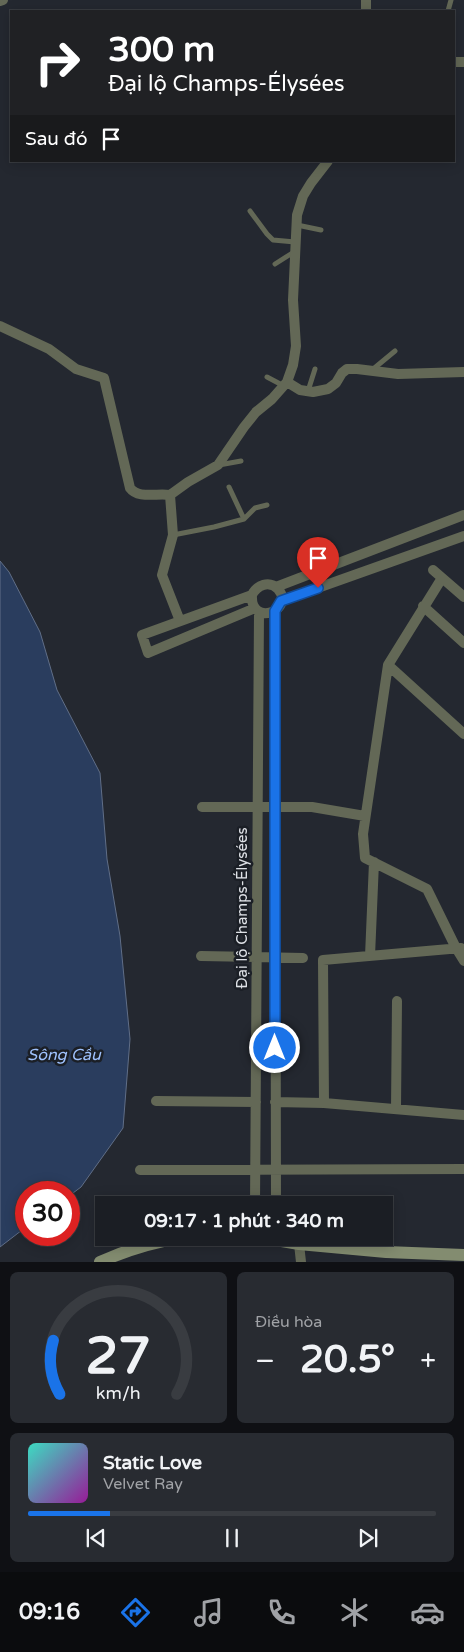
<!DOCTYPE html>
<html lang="vi">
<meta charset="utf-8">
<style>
:root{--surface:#1b1e24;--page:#282b31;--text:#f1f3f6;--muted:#a0a2a6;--line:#393c41;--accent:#1a73e8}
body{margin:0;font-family:"Varela Round",sans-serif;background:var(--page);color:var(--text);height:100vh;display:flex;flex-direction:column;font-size:19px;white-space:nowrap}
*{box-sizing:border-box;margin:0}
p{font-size:16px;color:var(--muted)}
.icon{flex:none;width:28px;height:28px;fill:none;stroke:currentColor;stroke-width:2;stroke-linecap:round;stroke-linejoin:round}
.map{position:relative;height:1262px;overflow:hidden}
.panel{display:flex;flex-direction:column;gap:10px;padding:10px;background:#0f1014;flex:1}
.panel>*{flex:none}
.guide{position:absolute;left:10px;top:10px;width:445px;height:152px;border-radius:0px;box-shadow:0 2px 12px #0003,0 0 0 1px var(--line);background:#202124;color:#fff;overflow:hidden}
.speed{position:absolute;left:15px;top:1181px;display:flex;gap:10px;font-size:25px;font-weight:700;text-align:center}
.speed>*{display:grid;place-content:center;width:65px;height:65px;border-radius:50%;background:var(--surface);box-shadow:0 2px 12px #0003,0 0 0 1px var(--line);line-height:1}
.speed .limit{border:8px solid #d22;background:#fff;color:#111}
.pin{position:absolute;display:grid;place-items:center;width:42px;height:42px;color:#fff;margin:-51px -21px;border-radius:50% 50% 50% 0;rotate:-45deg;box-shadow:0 0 5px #0007}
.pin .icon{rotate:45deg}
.me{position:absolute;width:55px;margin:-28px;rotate:0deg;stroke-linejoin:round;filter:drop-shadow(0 0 4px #0008)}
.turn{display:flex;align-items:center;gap:18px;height:105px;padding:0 15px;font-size:22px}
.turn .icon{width:65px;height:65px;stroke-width:2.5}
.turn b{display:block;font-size:35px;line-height:42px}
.then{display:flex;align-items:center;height:48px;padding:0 15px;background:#0003;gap:10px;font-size:19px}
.big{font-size:38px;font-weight:700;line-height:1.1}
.panel .tile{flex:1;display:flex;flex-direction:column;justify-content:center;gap:8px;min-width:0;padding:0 18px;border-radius:8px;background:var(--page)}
.panel .dial{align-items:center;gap:0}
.dial svg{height:130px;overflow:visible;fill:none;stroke:var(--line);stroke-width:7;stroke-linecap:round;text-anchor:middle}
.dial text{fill:var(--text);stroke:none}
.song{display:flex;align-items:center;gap:15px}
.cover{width:60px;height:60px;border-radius:8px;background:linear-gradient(135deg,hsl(170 70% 55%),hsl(300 70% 35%))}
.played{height:5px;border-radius:2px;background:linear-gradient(90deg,var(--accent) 20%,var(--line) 20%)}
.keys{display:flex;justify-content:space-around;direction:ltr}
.heat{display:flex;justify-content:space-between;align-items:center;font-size:28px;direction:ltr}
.panel .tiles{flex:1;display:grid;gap:10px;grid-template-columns:1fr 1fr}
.tile:last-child{grid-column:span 2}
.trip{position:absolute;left:95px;top:1196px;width:298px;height:50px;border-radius:0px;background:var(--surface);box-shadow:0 2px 12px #0003,0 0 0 1px var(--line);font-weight:700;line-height:50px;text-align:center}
.tab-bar{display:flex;height:80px;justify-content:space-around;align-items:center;background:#0b0c0e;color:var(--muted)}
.tab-bar .icon{width:35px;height:35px}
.tab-bar .active{color:var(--accent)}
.tab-bar b{font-size:22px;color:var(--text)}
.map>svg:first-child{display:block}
</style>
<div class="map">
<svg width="464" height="1262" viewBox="0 0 464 1262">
<rect width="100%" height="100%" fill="#242830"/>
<path fill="#2a3d5e" stroke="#606e87" d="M0,561l9,11 31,60 17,58 43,83 7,86 13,77 10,103 -7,89 -42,59 -12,9v-4h-43v35l-26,20z"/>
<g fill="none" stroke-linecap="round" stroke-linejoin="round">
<path stroke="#636856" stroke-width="5" d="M448,11l3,-11
M250,211l17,23 6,6 22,2
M297,225l24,5
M275,264l19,-12
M372,370l23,-19
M267,377l17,9
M308,391l7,-22
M219,465l22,-4
M229,487l15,32
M173,535l41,-8 30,-8 11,-11 12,-3"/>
<path stroke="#636856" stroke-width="10" d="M0,1l3,-1
M366,11v-11
M454,62h10
M0,326l49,23 27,20 28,9 26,110c8,11 27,5 40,7
M287,382l13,8 13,2 15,-3 8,-6 6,-10 5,-4h10l41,5 66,-2
M433,570l31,27
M442,578l-54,87 -25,169 2,24 62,31 29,59 8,13
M276,587l188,-72
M252,595c-2,33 44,15 26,-6 -9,-9 -21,-4 -26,6l-110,40 6,18 107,-45
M281,601l183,-65
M423,606l41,37
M275,611l1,594
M180,621l-18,-46 11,-40 -3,-40 18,-13 30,-17 26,-38 12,-15 16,-13 15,-17 6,-17 3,-19 -3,-46 4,-85 6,-19 8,-13 17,-22
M388,665l76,69
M202,807h110l53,9
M201,956l102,2
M370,956l4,-94
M156,1101l100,1
M275,1102l49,1 140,12
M324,1103l-1,-143 138,-12
M396,1109l1,-108
M140,1170l324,-1
M255,1205l4,-593
M299,1244l2,18"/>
<path stroke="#838c70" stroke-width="12" d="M201,1238l75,2 23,4 87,8 78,3
M100,1262c27,-12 52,-20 81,-24"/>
</g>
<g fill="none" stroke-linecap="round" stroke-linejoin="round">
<g stroke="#114b97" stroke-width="12">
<path id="route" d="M275,1048v-437l6,-10 37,-13"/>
</g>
<use href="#route" stroke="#1a73e8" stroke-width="9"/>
</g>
<g text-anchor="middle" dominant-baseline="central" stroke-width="5" stroke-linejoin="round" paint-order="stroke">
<g font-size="15" fill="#dee1e6" stroke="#1b1f26">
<text transform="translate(242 908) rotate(-90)">Đại lộ Champs-Élysées</text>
</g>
<g font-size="16" font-style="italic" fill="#9fc2fe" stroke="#1b1f26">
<text x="64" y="1055">Sông Cầu</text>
</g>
</g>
</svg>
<div class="speed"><div class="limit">30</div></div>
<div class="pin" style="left:318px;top:588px;background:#d93025"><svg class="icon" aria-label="arrive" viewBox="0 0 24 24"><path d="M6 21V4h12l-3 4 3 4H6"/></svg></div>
<svg class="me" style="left:275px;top:1048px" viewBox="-20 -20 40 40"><circle r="17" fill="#1a73e8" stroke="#fff" stroke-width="3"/><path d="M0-11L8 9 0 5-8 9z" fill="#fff"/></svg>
<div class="trip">09:17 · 1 phút · 340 m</div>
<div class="guide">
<div class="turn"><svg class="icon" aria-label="right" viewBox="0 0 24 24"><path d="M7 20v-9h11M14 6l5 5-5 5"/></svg><div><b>300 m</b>Đại lộ Champs-Élysées</div></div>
<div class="then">Sau đó<svg class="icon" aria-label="arrive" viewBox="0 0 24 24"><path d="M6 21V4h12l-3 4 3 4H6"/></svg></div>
</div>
</div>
<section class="panel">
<div class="tiles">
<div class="tile dial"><svg viewBox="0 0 100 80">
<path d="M14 69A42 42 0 1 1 86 69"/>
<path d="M14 69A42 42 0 0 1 10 36" stroke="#1a73e8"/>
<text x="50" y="56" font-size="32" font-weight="700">27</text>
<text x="50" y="72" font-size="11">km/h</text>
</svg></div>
<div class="tile"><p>Điều hòa</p>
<div class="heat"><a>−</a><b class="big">20.5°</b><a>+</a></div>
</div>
<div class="tile">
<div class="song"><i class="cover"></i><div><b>Static Love</b><p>Velvet Ray</p></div></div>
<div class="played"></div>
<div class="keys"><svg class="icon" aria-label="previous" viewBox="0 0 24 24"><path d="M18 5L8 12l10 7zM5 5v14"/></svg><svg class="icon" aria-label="pause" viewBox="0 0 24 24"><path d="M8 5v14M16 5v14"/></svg><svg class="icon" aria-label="next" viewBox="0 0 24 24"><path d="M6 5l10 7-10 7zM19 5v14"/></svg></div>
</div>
</div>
</section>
<nav class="tab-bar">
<b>09:16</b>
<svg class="icon active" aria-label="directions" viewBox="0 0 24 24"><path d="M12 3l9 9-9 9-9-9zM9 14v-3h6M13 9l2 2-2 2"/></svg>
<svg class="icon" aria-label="music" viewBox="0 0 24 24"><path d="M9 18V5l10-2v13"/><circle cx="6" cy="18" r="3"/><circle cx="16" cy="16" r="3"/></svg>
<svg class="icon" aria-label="phone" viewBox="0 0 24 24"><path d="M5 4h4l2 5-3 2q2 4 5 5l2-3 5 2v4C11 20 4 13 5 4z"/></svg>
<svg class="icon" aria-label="climate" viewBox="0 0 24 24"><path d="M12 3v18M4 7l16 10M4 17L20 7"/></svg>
<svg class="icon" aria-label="car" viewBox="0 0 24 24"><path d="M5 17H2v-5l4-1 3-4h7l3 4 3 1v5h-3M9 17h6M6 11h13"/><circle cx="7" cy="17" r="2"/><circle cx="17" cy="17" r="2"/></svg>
</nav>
